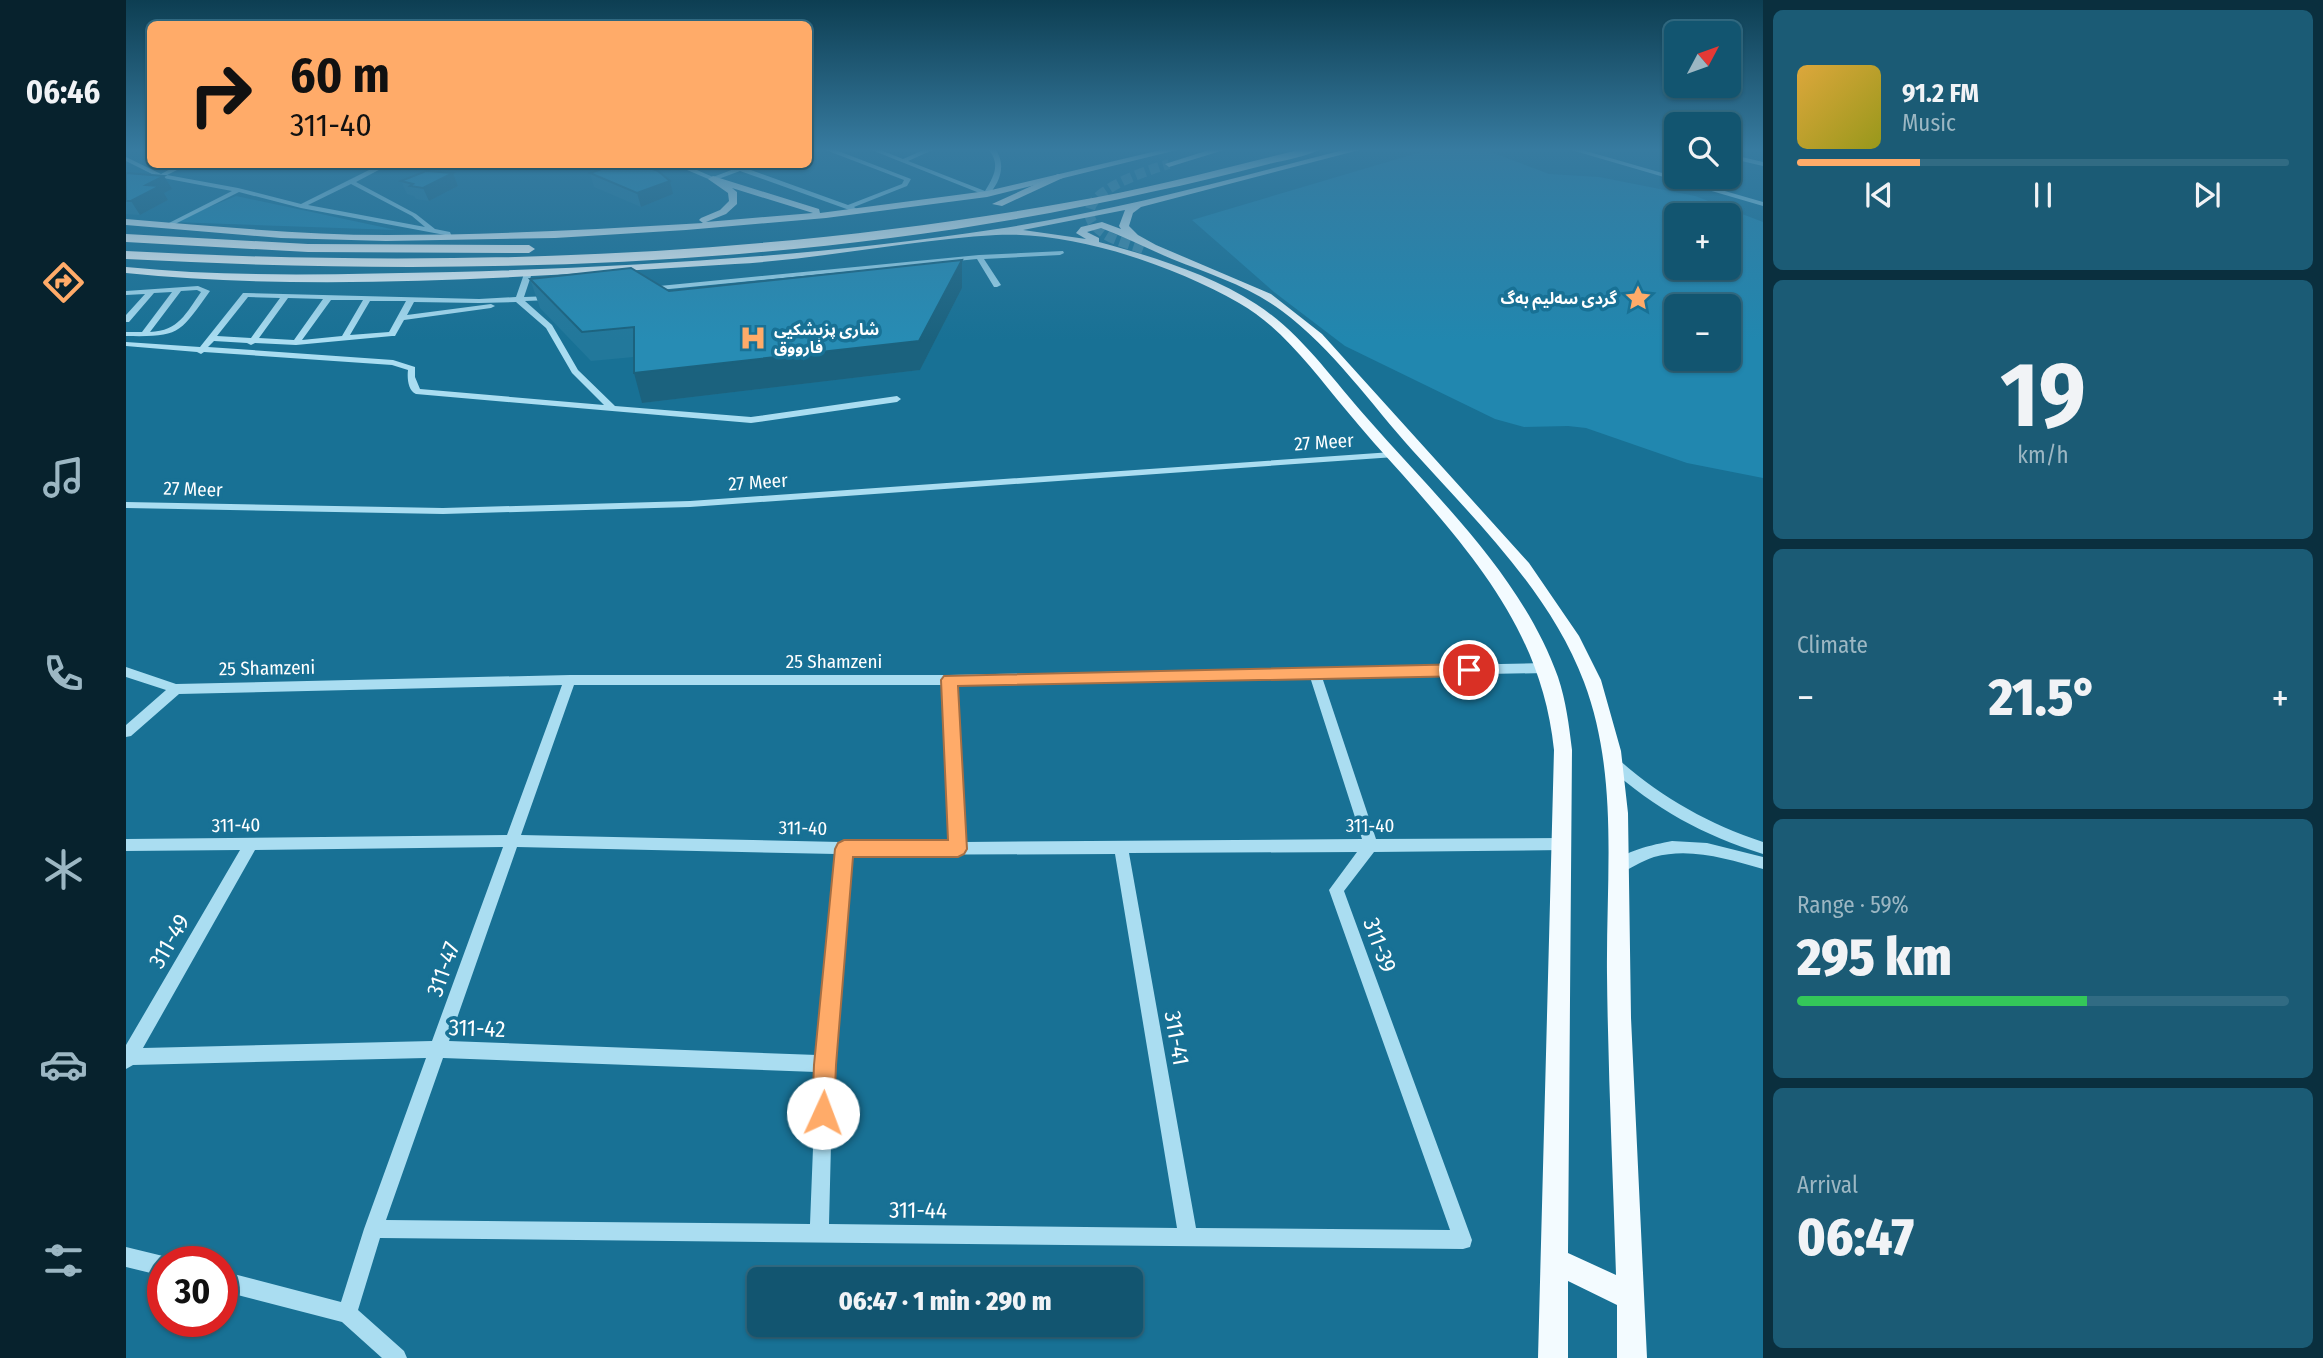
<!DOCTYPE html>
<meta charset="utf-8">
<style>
:root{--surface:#125570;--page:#1b5b75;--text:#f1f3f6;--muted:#9cb7c3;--line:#316b83;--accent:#ffab69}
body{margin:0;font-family:"Fira Sans Condensed","Noto Sans Arabic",sans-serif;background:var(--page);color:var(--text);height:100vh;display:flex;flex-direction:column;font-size:26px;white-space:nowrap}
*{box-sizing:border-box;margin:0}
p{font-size:23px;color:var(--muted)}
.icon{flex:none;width:38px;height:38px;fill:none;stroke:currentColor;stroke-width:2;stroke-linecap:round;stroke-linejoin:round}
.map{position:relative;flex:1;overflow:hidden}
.drawer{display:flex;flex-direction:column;gap:10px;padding:10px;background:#0a2f3e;width:560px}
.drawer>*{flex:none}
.banner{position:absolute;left:21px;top:21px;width:665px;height:147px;border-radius:10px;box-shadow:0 2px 5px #0004,0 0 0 2px var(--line);background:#ffab69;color:#111;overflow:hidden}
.needle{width:46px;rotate:49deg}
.controls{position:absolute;left:1538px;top:21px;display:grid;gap:14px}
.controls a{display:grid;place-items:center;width:77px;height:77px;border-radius:10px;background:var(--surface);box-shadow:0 2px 5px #0004,0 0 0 2px var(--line);font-size:35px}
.speed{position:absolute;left:21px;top:1246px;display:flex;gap:14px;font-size:35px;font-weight:700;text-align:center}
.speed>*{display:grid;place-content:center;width:91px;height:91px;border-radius:50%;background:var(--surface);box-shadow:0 2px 5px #0004,0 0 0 2px var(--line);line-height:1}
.speed .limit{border:10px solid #d22;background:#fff;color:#111}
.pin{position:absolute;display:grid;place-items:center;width:60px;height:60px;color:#fff;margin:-30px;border:4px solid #fff;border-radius:50%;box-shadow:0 2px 7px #0007}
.me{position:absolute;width:77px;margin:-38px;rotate:2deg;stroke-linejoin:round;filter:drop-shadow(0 0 5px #0008)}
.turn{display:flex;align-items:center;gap:24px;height:147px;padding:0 28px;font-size:32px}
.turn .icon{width:91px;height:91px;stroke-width:2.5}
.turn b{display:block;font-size:49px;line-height:60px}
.big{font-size:52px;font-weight:800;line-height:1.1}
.drawer .tile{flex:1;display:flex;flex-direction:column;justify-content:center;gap:10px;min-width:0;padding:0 24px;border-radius:10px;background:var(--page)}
.drawer .dial{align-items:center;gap:0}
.dial b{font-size:91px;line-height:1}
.song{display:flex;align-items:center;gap:21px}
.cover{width:84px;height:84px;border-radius:10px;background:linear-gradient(135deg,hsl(40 70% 55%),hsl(60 70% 35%))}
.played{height:7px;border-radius:4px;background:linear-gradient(90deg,var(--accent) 25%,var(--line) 25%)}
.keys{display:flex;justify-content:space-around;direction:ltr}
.heat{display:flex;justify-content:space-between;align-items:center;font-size:38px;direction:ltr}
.charge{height:10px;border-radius:5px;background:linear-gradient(90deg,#34c759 59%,var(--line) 0)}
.trip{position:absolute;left:621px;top:1267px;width:396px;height:70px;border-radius:10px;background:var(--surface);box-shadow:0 2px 5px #0004,0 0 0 2px var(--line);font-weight:800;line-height:70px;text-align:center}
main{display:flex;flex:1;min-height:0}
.menu{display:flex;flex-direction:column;width:126px;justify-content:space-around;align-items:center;background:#07222d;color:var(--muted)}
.menu .icon{width:49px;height:49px}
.menu .active{color:var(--accent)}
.menu b{font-size:32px;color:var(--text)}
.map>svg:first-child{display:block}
</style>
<main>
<nav class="menu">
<b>06:46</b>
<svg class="icon active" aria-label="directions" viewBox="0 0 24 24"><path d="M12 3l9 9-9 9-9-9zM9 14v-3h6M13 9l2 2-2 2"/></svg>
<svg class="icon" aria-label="music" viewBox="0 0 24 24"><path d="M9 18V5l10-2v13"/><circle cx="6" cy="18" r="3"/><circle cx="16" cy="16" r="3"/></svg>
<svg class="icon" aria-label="phone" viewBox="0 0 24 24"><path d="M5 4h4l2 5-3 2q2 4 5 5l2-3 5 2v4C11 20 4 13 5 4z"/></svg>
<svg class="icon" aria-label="climate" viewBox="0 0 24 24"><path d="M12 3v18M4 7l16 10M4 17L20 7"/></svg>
<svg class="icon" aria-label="car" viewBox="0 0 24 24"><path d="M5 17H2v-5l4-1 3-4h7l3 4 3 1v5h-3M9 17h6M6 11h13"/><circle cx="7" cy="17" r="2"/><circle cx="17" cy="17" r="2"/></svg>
<svg class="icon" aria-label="filters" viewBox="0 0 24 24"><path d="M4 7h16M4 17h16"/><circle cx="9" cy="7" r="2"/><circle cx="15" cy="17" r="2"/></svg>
</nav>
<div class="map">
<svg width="1637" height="1358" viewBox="0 0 1637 1358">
<rect width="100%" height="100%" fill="#187195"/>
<path fill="#2187af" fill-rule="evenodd" d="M1305,149h52l66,25 50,3 96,19 68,26v256l-76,-15 -101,-35 -18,-2 -44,1 -29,-8 -150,-73 -71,-54 -82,-72zM1550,215h53v53h-53zM1550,306h53v53h-53z
M110,196l160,34 -223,-8z"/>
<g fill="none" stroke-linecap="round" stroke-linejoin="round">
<path stroke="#468daa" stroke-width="10" stroke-dasharray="10 4.5" stroke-linecap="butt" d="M1017,249c-13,-5 -30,-8 -41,-17 -45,-33 43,-61 67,-68"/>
<path fill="#aaddf1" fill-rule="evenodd" d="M697,149h10l78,30 -4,7 -53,21 4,3 -3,2 -115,-41 -27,10 -40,-17h10l30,13 21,-8 -10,-5h10l114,41 54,-21 2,-4z
M743,149h9l25,10 23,-10h9l-27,12 77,30c9,-15 16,-27 3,-42h7c12,15 5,35 -8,47z
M1442,149h11l184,53v4z
M1603,154l34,8v4l-34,-8z
M0,157l35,17 19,-10h9l-22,11 71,13 63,16 80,-40h9l-34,18 60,32 19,15 15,3 2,5 -3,2 -4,-4 -144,-27 -62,-16 -72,36 -2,-1v-2l67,-34 -74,-14 -32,-16zM225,184l61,32 13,11 -117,-22z
M937,251l1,2 -4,2 -76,4 17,26 -4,2h-3l-17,-28 -328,32 -4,-2 4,-2 330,-32z
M399,271l7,2 -8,24 27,-1 4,2 -4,2 -26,1 27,24 26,45 37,36 136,11 146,-21 4,3 -4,3 -146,21 -335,-29c-8,-3 -9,-16 -8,-24l-16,-5 -188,-13 -3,2 -4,-2 -71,-6v-4l74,5 43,-54h3l233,6 37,-2zM122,297l32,1 -29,40 -34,-2zM162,298l35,1 -29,41 -35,-2zM205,300h32l-21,36 -40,4zM244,301h36l-17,31 -39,3zM288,302l65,1 37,-1 30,26 26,45 32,32 -184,-16 -5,-12v-10l-22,-7 -185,-13 6,-6 33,2 4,2 4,-2 41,2 96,-9h3l9,-16 87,-12 4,-2 -4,-2 -84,11z
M72,286l12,5c-31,43 -30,46 -84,45v-4h16l30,-40 -18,1 -25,29h-3v-7l19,-21 -19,1v-4zM71,290l4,2c-15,21 -22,39 -51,40l31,-41z
M1266,452l5,3 -2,2 -705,50 -247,7 -317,-6v-6l317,6 247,-7z
M1419,663l6,5 -6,5 -223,4 54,162 188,-1 5,2 2,4 -2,4 -5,2 -190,2 -30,39 128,349 -2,7 -7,2 -1083,-11 -22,72 46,41 3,7h-25l-40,-36 -120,-31v-20l119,31 23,-73 62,-171 -293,7 -7,4v-24l114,-195 -114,1v-12l381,-4 55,-150 -383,9 -48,42 -5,1v-12l40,-35 -40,-13v-10l50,17 394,-9h379zM1184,677l52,162 -397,3 -10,-157zM448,685h369l8,157 -66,1 -364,-8zM377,847l-71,194 -289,7 112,-198zM391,847l319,7 -19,201 -368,-14zM1231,852l-28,38 121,340 -254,-2 -67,-375zM989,854l62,374 -348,-4 4,-160 18,-209zM317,1058l373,14 -6,152 -424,-4z
M1487,758l5,1c43,38 90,65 145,83v12c-61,-19 -107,-45 -155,-87l-2,-4 2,-4z
M1546,841l35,2 56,14v12c-35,-10 -73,-22 -109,-12 -13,4 -23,12 -35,16l-5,-1 -2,-5c10,-17 41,-22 60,-26z
M0,1247l37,9 8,6h-8v14l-37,-9z"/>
<path fill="#f3fbff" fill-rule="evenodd" d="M1039,149h16l-194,48 -161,21 -140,12 -131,8 -169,3 -105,-3 -155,-13v-6c87,7 174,16 261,16 100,0 199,-5 299,-11l17,-1 -4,-3 2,-2 19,-8 9,-9 -1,-8 -20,-14 5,-3 106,33 1,4 167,-22zM606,188l81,25 -107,9 20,-8 11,-10v-12z
M1086,149h15l-58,18 -4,-3z
M1221,149h16l-222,58 -8,6 -4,13 9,9 18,10 115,49 51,40 207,229 50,73 22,44 20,71 7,62 3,205 16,340h-30v-53l-49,-24v77h-30l16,-608c-12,-116 -78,-192 -152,-276 -19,-21 -38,-42 -56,-64 -32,-38 -64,-83 -107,-107 -66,-38 -167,-72 -243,-68 -87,5 -173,24 -261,29 -199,12 -411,29 -609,9v-6c109,11 219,7 328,5 181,-5 364,-16 543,-43 119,-18 234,-50 350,-80zM999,210l-6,16 2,3 -19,-7 -21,5 -5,6 10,6 -63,-9zM975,228c24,9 47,21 71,31 37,15 77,27 110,52 51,38 89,93 131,140 63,70 137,141 171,231 35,93 22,194 23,292 1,100 6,201 9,301l-48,-22 4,-503c-3,-25 -6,-49 -14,-73 -36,-101 -122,-180 -191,-259 -35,-39 -66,-85 -111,-114 -46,-30 -105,-48 -157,-62v-4l-12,-6z"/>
<path fill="#fff" fill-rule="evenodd" d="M1176,149h19c-15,8 -36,11 -52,15 -39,10 -79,20 -118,28 -335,76 -683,85 -1025,67v-8c316,17 631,7 944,-49 78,-13 155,-34 232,-53z
M932,174l9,2 -65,30 -10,-2z
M0,234l182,10 221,1 6,4 -6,4 -221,-1 -182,-10z"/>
</g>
<path fill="#22789b" d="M0,173l46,16 -8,4 4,7 -28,15 -14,-1z
M327,173l5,13 -29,15 -13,-2 -2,-3 -7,-2 -6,-13z
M464,173l83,21 -32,13 -47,-20z
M404,279l139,12 293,-3 -42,82 -278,33 -8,-46 -43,4 -51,-53z"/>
<path fill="#1b627e" d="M327,173l5,13 -29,15 -6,-13z
M38,176l8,13 -8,4 4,7 -28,15 -9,-14 15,-16z
M544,181l3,13 -32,13 -4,-14z
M836,260v28l-42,82 -278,33 -8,-30z"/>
<path fill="#278cb4" stroke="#1b627e" stroke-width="2" d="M490,164h24l18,7 12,10 -33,12 -47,-20z
M300,171l27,2 -30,15 -13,-2 3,-2 -12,-3z
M0,173l38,3 -18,9 14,1 -29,15h-5z
M836,260l-43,81 -285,32v-46l-52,5 -52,-53 101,-11 38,23z"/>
<linearGradient id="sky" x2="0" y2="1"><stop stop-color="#0d3e52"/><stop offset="0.44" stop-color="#377ba0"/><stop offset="1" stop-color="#377ba0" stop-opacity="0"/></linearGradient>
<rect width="1637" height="340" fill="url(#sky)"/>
<path fill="#ffab69" stroke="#a66f44" stroke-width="2" d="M1343,664l7,6 -7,6 -511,10 9,163 -3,5 -6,3h-105l-17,208 -2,48 -3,8 -8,3 -8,-3 -3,-8 2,-48 21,-216 3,-6 6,-3h104l-7,-160 3,-4z"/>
<defs>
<g id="sight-bare" transform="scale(2.1)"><path d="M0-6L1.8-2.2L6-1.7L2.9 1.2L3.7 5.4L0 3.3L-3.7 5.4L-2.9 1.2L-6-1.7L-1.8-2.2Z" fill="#ffab69" stroke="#187195" stroke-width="2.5" paint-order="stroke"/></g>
<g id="hospital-bare" transform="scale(2.1)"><path d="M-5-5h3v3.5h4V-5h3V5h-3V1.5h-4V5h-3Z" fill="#ffab69" stroke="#187195" stroke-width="2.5" paint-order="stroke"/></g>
</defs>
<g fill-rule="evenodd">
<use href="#sight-bare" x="1512" y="298"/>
<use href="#hospital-bare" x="627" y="338"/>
</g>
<g text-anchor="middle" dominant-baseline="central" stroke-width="7" stroke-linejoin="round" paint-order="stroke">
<g font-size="16" font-weight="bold" fill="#fff" stroke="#187195" text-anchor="end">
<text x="1491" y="298">گردی سەلیم بەگ</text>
<text x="648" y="329" text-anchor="start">شاری پزیشکیی<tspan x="648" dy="18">فارووق</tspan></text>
</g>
<g font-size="19" fill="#fff" stroke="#187195">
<text transform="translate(1198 442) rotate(-4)">27 Meer</text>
<text transform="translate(632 482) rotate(-4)">27 Meer</text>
<text transform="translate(67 489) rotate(2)">27 Meer</text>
<text x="708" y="661">25 Shamzeni</text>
<text transform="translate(141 668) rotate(-1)">25 Shamzeni</text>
<text transform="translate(110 825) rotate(-1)">311-40</text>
<text x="1244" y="825">311-40</text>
<text transform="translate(677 828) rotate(1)">311-40</text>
</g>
<g font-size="23" fill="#fff" stroke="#187195">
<text transform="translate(43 941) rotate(-60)">311-49</text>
<text transform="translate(1254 945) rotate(70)">311-39</text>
<text transform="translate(317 969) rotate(-70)">311-47</text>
<text transform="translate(351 1028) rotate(2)">311-42</text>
<text transform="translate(1051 1038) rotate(80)">311-41</text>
<text transform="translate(792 1210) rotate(1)">311-44</text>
</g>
</g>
</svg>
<div class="controls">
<a><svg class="needle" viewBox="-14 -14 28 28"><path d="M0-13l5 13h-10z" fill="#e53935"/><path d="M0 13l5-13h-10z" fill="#9cb7c3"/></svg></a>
<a><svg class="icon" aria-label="search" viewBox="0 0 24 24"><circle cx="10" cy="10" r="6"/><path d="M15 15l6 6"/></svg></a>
<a>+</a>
<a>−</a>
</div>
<div class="speed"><div class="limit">30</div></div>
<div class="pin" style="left:1343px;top:670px;background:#d93025"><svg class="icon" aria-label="arrive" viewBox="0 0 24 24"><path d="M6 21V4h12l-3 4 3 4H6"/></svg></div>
<svg class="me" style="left:697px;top:1113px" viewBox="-20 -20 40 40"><circle r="19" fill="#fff"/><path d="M0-13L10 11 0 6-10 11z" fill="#ffab69"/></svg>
<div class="trip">06:47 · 1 min · 290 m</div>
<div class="banner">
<div class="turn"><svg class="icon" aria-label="right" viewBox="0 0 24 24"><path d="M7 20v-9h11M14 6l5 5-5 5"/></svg><div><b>60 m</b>311-40</div></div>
</div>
</div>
<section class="drawer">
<div class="tile">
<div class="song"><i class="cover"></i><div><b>91.2 FM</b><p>Music</p></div></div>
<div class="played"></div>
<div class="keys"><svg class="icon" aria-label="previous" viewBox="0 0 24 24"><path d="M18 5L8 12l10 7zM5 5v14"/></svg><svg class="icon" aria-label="pause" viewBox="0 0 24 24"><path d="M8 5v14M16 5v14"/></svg><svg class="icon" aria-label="next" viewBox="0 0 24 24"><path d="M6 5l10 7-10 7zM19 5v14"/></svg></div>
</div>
<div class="tile dial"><b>19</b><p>km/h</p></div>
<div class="tile"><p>Climate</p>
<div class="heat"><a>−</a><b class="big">21.5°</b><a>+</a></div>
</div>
<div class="tile"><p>Range · 59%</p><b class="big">295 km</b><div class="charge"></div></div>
<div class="tile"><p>Arrival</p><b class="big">06:47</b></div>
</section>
</main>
